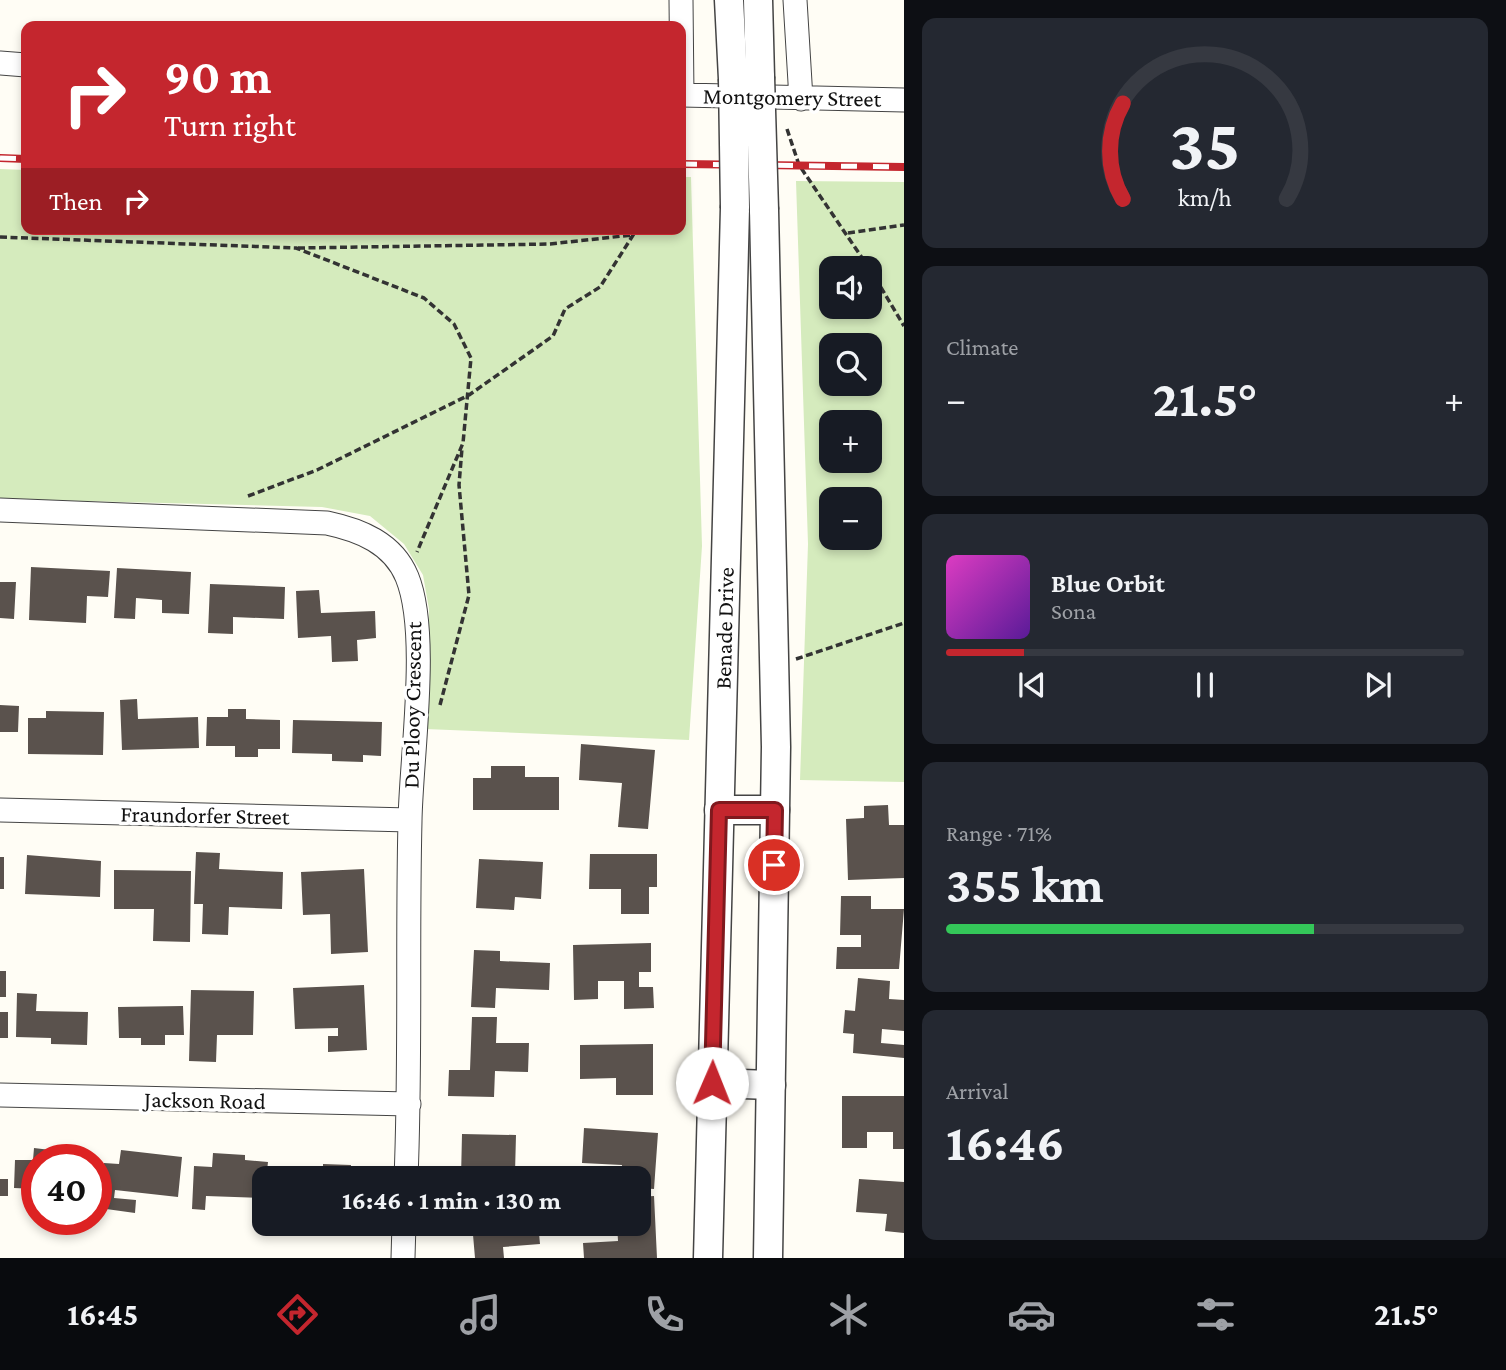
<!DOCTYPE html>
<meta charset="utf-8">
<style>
:root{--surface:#171b24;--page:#242831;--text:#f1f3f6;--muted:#9ea1a6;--line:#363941;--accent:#c4262e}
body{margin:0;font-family:"Crimson Pro",serif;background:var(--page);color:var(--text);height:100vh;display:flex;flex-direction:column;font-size:26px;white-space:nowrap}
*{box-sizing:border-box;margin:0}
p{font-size:23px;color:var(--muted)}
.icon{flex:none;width:38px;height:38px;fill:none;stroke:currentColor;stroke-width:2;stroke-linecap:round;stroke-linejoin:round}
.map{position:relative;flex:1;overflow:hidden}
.drawer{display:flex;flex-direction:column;gap:18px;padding:18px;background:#0d0f14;width:602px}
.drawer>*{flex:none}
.hud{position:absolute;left:21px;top:21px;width:665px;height:214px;border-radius:14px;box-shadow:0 4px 10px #0003;background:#c4262e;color:#fff;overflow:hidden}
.fabs{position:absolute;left:819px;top:256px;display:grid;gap:14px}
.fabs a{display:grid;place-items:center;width:63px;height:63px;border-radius:14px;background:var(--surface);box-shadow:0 4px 10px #0003;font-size:35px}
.speed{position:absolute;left:21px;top:1144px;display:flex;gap:14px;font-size:35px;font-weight:700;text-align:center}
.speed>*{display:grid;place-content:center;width:91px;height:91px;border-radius:50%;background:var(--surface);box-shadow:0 4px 10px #0003;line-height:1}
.speed .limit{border:10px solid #d22;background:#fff;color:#111}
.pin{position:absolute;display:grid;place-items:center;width:60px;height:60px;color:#fff;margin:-30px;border:4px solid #fff;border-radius:50%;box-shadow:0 2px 7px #0007}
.me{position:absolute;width:77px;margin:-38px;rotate:1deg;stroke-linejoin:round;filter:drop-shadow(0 0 5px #0008)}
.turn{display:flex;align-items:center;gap:24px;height:147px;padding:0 28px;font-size:32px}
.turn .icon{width:91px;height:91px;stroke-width:2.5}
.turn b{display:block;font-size:49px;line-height:60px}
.then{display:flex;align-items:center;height:66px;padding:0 28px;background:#0003;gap:14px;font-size:26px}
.big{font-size:52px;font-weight:700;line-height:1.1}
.drawer .card{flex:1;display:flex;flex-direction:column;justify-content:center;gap:10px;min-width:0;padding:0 24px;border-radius:14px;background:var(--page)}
.drawer .dial{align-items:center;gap:0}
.dial svg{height:182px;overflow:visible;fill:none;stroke:var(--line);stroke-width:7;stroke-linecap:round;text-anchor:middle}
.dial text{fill:var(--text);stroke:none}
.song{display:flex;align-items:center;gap:21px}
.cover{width:84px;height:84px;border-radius:10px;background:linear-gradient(135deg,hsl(310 70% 55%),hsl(270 70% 35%))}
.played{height:7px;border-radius:4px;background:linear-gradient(90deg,var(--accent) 15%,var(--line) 15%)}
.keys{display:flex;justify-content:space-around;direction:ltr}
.heat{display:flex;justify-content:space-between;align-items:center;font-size:38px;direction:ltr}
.charge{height:10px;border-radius:5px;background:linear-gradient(90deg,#34c759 71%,var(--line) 0)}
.trip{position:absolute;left:252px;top:1166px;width:399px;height:70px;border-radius:14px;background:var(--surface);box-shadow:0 4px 10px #0003;font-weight:700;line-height:70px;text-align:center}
.tabs{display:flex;height:112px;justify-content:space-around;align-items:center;background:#090b0e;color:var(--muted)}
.tabs .icon{width:49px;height:49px}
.tabs .on{color:var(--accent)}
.tabs b{font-size:32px;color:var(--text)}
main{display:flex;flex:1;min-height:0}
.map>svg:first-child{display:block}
</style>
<main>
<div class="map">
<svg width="904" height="1258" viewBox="0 0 904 1258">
<rect width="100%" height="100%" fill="#fffdf5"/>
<path fill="#d5ebbd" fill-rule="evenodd" d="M0,169l26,1v59h655v-52h10l11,369 -13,194 -263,-11 3,-120 -6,-34 -19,-31 -34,-28 -48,-9 -322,-8z
M796,181l108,1v600l-104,-2 8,-236zM831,268h39v38h-39zM831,345h39v38h-39zM831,422h39v38h-39zM831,499h39v38h-39z"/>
<path fill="#5a524d" d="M31,567l79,4 -2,26 -21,-1 -1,27 -57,-3z
M117,568l74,4 -2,42 -27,-1v-13l-26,-2 -1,21 -21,-1z
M0,582h16l-2,37 -14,-1z
M210,584l75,3 -1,32 -51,-2v17l-25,-1z
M319,590l2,23 54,-2 1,27 -19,2 1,21 -26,1 -1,-26 -33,2 -2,-47z
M137,699l1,20 60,-2 1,31 -77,2 -2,-50z
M0,705l19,1 -1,26h-18z
M228,709h18v10l34,1v29h-22v8h-23v-11h-29l1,-29h21z
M46,711l58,1 -1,43 -75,-1v-36h18z
M293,720l89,2 -1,34 -18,-1v7l-31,-1v-7l-40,-1z
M581,744l74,6 -7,79 -30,-2 4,-44 -43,-3z
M491,766h34v11h34v33h-86v-32h18z
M888,805l1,20h15v53l-56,2 -2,-61 18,-1v-12z
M196,852l24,1 -1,16 64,3 -1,37 -53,-2 -1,28 -26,-1 1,-30h-9z
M590,854h67v33h-8v27h-28v-25h-32z
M27,855l74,6 -1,36 -75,-3z
M0,857h4v32h-4z
M479,859l64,3 -2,37 -26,-2 -1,13 -38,-2z
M364,869l4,83 -37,2 -1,-40 -27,1 -2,-43z
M114,870l77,1 -1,71 -37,-1 1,-32h-40z
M841,896h30v13h33l-5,60h-63l1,-22h24v-12h-21z
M651,943v29h-12v15h14l1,21 -30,1v-28h-26v18l-24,1 -1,-55z
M474,950l26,1v10l50,2 -1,27 -53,-2 -1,20 -24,-1z
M0,971h6v26h-6z
M858,978l32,3 -1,18 15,1v31l-22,-2 -1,14 23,2v13l-51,-5 1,-19 -11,-1 2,-23 10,1z
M364,985l3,65 -39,2v-16h10v-8l-43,1 -2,-41z
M191,990l63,1 -1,44h-36l-1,27 -27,-1z
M17,993l20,1 -1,17 52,1 -1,33 -36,-1v-6l-35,-1z
M183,1006l1,29h-19v10h-24v-7h-22l-1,-31z
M0,1012h8v26h-8z
M472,1017h25l-1,26h33l-1,29 -33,-1 -1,26 -46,-1 1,-26h21z
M653,1044v51h-37v-17l-36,1v-34z
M842,1096h62v53h-11v-17h-26v16h-25z
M584,1128l74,5 -4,56 -15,-1v-10h-18l1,-13 -40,-2z
M462,1134l54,1 -1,38h-17v5h-37z
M34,1148l49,6v6h-46v29l-23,-1 1,-28h18z
M121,1150l61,7 -4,40 -63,-7 -1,8 22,2 -1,13 -36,-5 5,-45 15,1z
M213,1153l32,2v5l23,2 -4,36 -58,-2 -1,14 -13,-1 2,-43 18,1z
M323,1164l28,1 -1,13h-27z
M0,1179h8v17h-8z
M859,1179l45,3v51l-19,-2 2,-17 -31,-2z
M654,1196l3,62h-73l-1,-15 35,-2 -1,-18h22v-26z
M472,1223h66l2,21 -37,3 1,11h-29z"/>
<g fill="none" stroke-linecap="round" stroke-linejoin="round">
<g stroke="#444" stroke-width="25">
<path id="minor" d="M681,0l1,95
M795,0l6,99
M0,63l26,2
M681,95l223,5
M0,510l327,13c33,7 66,20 80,54 23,56 4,180 3,244 -3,119 1,238 -4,357
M0,810l410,10
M0,1095l409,9
M403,1258l1,-35"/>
</g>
<g stroke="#444" stroke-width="31">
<g id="tertiary">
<path d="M729,0l4,79"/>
<path d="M758,0l2,77"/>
<path d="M764,210l12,537 -8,511"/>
<path d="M719,810h56"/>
<path d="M712,1083l59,2"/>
<path id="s1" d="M708,1258l27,-1050"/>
</g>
</g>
<path stroke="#333" stroke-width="3.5" stroke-dasharray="7 3.5" stroke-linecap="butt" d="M787,129l12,36 70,103
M848,233l56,-8
M0,237l296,11 128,50 30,26 17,34 -8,85 -46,109
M298,248l252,-4 82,-9
M870,269l34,57
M248,496l69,-26 152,-75 84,-59 12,-27 35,-22 37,-58
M796,659l108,-36
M440,705l29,-110 -10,-110 3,-37"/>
<use href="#minor" stroke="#fff" stroke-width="23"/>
<use href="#tertiary" stroke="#fff" stroke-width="28"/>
<g stroke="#c4262e" stroke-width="8">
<path id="rail" d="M0,158l26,1
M681,164l223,3"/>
</g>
<use href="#rail" stroke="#fff" stroke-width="5" stroke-dasharray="16" stroke-linecap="butt"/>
<g stroke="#444" stroke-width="31" stroke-linecap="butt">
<path id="tertiary-bridge" d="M760,77l4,133
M733,79l2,129"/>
</g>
<use href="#tertiary-bridge" stroke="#fff" stroke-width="28"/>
</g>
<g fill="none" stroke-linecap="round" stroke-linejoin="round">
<g stroke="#7f191e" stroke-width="18">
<path id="route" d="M712,1083l7,-273h56l-1,55"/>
</g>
<use href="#route" stroke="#c4262e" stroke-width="12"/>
</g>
<g text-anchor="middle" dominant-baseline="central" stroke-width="7" stroke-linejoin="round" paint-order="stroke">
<g font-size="23" fill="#111" stroke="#fff">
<text transform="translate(792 97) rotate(1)">Montgomery Street</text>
<text stroke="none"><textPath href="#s1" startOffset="630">Benade Drive</textPath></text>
<text transform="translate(412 705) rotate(-89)">Du Plooy Crescent</text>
<text transform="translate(205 815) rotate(1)">Fraundorfer Street</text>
<text transform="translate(205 1100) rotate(1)">Jackson Road</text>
</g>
</g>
</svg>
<div class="fabs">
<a><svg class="icon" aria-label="sound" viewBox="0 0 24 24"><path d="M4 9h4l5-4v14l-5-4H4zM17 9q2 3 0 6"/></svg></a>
<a><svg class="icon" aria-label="search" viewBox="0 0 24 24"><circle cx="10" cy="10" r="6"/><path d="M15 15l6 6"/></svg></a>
<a>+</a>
<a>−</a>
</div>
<div class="speed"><div class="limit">40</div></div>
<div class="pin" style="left:774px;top:865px;background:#d93025"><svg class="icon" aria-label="arrive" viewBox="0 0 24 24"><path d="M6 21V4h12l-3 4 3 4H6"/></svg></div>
<svg class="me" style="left:712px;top:1083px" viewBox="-20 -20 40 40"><circle r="19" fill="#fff"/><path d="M0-13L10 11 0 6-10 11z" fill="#c4262e"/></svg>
<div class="trip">16:46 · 1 min · 130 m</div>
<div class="hud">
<div class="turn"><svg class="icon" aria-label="right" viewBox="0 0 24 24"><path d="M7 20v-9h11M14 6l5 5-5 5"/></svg><div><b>90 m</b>Turn right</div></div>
<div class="then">Then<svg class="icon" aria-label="right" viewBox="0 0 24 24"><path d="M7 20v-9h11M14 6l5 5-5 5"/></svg></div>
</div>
</div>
<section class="drawer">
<div class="card dial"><svg viewBox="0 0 100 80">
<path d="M14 69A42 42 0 1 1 86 69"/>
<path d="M14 69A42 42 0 0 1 14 27" stroke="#c4262e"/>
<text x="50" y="56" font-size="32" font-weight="700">35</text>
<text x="50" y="72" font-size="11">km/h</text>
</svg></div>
<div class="card"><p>Climate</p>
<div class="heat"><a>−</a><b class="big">21.5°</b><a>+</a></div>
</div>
<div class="card">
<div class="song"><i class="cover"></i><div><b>Blue Orbit</b><p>Sona</p></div></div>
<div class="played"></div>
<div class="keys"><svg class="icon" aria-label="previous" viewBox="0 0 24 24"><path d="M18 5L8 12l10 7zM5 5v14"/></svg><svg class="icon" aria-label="pause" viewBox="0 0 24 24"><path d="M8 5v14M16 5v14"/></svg><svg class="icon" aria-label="next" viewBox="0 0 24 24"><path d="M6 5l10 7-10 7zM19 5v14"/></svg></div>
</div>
<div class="card"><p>Range · 71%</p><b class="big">355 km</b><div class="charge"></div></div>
<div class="card"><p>Arrival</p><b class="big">16:46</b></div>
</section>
</main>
<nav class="tabs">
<b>16:45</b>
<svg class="icon on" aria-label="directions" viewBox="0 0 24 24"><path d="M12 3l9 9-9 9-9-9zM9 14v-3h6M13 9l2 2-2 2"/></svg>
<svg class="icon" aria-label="music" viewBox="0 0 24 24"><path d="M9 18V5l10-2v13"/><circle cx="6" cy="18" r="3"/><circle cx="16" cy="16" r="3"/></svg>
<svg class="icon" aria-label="phone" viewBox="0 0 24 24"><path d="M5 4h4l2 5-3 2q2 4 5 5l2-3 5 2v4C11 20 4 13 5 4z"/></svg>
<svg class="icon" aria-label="climate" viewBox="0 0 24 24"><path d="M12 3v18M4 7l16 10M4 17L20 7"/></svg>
<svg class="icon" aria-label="car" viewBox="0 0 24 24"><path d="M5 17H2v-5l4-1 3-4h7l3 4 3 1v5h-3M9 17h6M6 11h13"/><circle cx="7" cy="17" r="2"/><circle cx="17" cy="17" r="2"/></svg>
<svg class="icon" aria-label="filters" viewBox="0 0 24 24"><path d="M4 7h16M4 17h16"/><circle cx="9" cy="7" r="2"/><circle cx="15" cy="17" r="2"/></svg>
<b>21.5°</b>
</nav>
